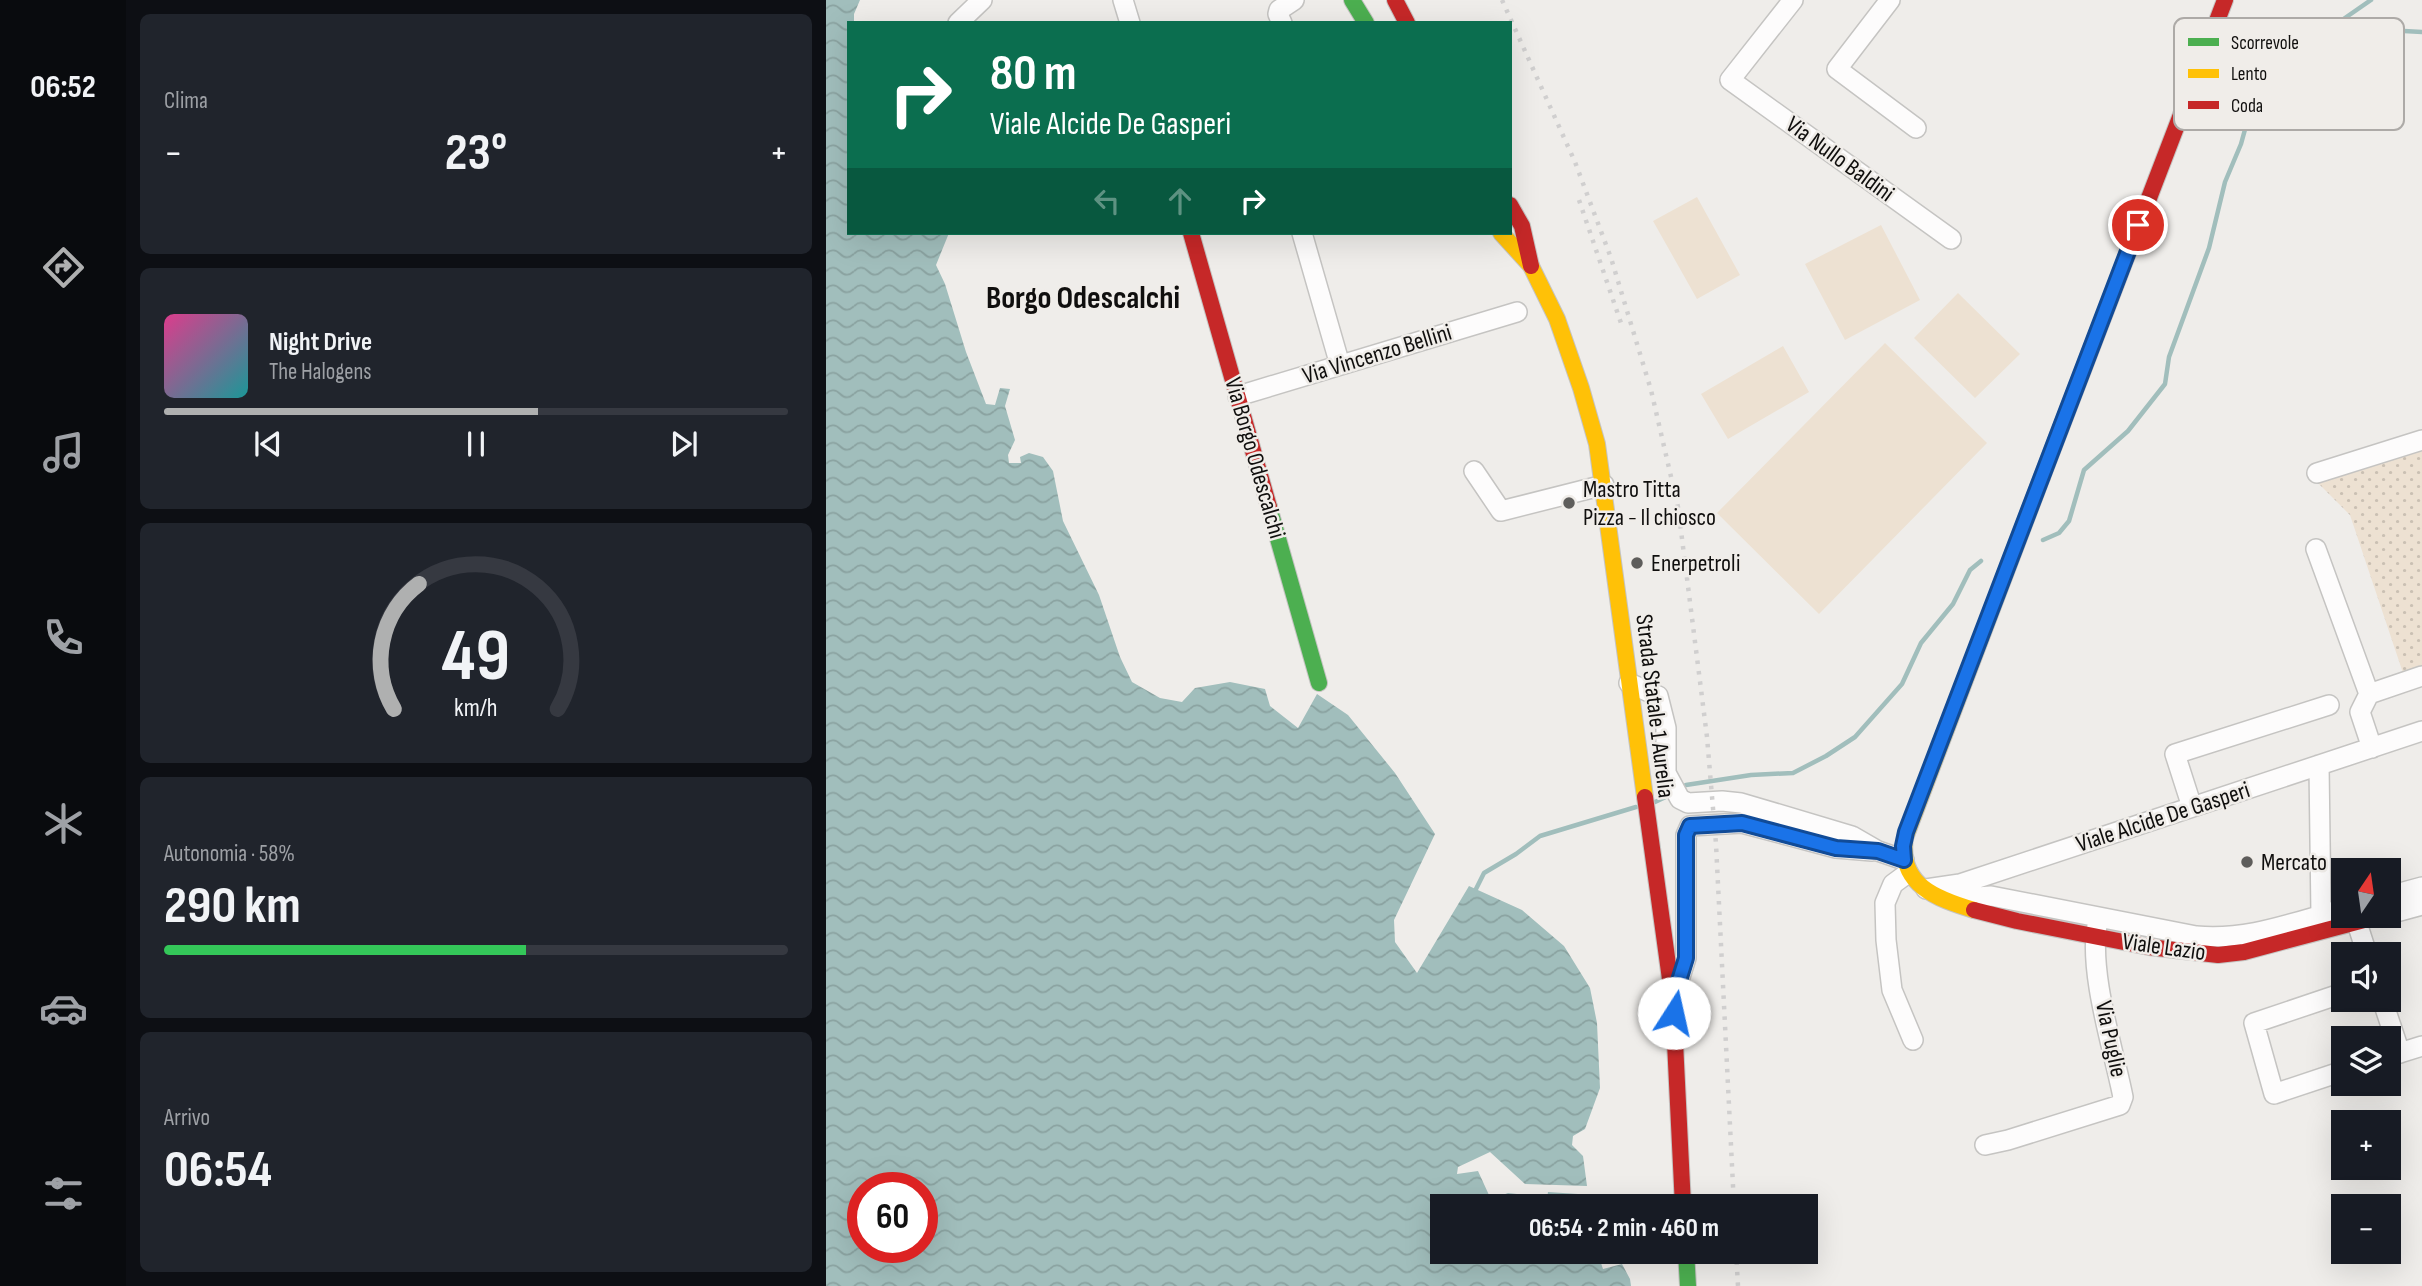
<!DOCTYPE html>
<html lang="it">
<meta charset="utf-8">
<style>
:root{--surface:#171b24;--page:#20242c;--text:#f1f3f6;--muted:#9ea1a6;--line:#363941;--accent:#afb0b0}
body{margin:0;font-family:"Sofia Sans Condensed",sans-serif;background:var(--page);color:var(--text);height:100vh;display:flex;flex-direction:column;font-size:26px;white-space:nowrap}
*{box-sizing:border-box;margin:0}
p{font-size:23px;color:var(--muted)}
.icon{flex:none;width:38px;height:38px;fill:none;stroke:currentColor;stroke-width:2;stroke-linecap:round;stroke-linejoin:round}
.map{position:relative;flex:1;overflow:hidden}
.side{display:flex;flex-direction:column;gap:14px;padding:14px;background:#0d0f14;width:700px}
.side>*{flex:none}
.guide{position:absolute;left:21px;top:21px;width:665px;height:214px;border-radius:0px;box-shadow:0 7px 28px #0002;background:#0b6e4f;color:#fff;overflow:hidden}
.needle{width:46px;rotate:13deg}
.fabs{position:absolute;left:1505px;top:858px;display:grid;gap:14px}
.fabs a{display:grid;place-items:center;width:70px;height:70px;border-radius:0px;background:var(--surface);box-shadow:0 7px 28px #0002;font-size:35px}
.speed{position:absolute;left:21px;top:1172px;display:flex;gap:14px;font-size:35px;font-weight:700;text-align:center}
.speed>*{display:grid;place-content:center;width:91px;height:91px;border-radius:50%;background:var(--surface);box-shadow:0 7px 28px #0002;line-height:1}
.speed .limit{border:10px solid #d22;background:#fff;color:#111}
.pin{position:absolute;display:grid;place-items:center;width:60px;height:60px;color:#fff;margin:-30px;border:4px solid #fff;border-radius:50%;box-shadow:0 2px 7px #0007}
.me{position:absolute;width:77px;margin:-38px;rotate:10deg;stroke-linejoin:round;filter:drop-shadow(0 0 5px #0008)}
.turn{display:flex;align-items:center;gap:24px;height:147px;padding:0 28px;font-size:32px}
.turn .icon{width:91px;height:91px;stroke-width:2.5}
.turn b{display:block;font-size:49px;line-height:60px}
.lanes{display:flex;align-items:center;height:66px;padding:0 28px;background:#0003;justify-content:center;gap:35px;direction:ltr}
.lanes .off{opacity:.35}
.big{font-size:52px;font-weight:700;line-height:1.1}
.side .tile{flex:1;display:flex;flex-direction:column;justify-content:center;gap:10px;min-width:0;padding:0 24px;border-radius:10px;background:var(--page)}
.side .dial{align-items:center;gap:0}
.dial svg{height:182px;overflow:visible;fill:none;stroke:var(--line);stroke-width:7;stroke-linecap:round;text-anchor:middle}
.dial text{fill:var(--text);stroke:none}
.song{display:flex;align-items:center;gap:21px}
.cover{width:84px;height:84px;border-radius:10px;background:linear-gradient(135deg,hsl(330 70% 55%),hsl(180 70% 35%))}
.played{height:7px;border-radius:4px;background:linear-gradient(90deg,var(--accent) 60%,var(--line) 60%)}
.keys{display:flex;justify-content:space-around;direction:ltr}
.heat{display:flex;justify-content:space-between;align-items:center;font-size:38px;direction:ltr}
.charge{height:10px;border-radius:5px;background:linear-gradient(90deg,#34c759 58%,var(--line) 0)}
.trip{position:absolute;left:604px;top:1194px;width:388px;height:70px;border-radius:0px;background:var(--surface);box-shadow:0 7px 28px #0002;font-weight:700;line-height:70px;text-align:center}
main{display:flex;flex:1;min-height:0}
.menu{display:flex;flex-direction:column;width:126px;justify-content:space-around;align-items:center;background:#090b0e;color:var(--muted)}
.menu .icon{width:49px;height:49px}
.menu .on{color:var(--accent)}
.menu b{font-size:32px;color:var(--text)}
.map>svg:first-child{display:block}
</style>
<main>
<nav class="menu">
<b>06:52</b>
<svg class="icon on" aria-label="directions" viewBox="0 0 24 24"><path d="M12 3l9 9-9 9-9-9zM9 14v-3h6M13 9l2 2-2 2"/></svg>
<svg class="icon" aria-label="music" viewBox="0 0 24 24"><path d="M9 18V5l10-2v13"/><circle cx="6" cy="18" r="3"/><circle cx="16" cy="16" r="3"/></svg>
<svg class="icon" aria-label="phone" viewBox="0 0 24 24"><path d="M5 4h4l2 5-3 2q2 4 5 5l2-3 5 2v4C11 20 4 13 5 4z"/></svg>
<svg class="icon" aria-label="climate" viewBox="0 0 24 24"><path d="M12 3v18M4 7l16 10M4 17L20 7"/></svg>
<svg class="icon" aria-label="car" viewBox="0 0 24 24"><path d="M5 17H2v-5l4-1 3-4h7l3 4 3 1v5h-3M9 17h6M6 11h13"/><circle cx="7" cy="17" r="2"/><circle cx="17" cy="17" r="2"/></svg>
<svg class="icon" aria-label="filters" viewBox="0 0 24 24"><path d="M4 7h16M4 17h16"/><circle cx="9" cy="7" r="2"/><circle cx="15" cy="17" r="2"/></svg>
</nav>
<section class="side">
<div class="tile"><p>Clima</p>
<div class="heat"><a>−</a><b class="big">23°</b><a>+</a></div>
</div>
<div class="tile">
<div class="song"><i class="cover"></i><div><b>Night Drive</b><p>The Halogens</p></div></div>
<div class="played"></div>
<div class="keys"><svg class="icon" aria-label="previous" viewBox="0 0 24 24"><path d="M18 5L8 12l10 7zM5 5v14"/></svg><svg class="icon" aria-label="pause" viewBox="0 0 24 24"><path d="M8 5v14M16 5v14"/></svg><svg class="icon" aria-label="next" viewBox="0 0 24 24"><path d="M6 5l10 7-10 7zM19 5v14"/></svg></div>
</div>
<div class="tile dial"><svg viewBox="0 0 100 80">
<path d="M14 69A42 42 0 1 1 86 69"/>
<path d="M14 69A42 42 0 0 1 25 14" stroke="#afb0b0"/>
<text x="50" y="56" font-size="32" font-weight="700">49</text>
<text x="50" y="72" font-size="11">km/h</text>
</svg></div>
<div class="tile"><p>Autonomia · 58%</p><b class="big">290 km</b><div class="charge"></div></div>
<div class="tile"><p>Arrivo</p><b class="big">06:54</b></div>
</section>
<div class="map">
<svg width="1596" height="1286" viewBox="0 0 1596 1286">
<defs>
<pattern id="park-dots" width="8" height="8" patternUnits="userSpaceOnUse" patternTransform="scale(1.75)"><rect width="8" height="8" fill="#ede1d2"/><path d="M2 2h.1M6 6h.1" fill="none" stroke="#cac0b3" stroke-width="1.8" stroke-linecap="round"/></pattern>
<pattern id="water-waves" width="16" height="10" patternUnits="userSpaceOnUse" patternTransform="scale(1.75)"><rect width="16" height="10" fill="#a1bebc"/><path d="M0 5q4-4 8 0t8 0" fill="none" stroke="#8aa2a0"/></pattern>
</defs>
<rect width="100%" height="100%" fill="#efedea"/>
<path fill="url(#park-dots)" d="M1596,450v216l-19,7 -53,-158 -32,-32z"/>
<path fill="#ede1d2" d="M871,197l43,78 -43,24 -44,-78z
M1055,225l39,75 -75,40 -40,-76z
M1132,293l62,61 -45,44 -61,-60z
M1059,343l102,100 -168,171 -102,-101z
M957,346l26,46 -81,47 -27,-45z"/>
<path fill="url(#water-waves)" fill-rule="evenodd" d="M0,0h34l-6,14v9h-5v210h100l-13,32 9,19 21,68 20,52 9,1 5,-17 10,1 -5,17 10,34 -7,15 1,8h12l-1,-6 9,-4 14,4 10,14 10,50 36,74 21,62 12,25 28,16 22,4 13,-14 35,-6 35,7 5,17 28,22 19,-34 31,21 47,58 40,61 -41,86 1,22 22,31 52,-87 53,24 42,36 26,42 7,35 3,65 -15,41 -12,7 -1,9 11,11 4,30 -62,-2 -35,-32 -32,15 -1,7 21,-3 16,35h-52v45h155l6,18 19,-5 8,15 1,7h-805zM37,1188h59v60h-59z
M722,1192l45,3 6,11h-103l4,-10 8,-3 18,2 -1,8 21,2z"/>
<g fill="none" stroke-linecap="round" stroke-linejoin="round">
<path stroke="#a1bebc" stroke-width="4.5" d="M1506,27l90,5
M1217,540l16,-7 10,-12 15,-51 44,-39 37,-47 4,-27 40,-109 16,-66 16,-38 8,-29 33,-40 50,-48 39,-27
M853,788l7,-3 65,-10 42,-2 33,-17 29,-19 47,-53 19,-41 32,-39 17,-34 11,-9
M829,802l17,-8
M650,889l8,-16 32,-19 24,-18 96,-29"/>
<g stroke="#c5c4c2" stroke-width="22">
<path id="street" d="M297,0l7,23
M967,0l-63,80 221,159
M1064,0l-53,69 79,59
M132,23l24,-23
M456,23l-4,-9 1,-4 15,-10
M476,233l38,132
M412,396l279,-84
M648,471l27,40 103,-26
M1491,473l105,-33
M1490,549l53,145
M803,683l29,13 8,32v45l14,26 8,4 34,-2 19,2 111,33 26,15 26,9
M1546,748l-12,-36 9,-18 53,-18
M1493,765l2,150
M1366,807l-17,-53 154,-49
M1082,873l-15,11 -8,19 1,37 6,50 21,50
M1100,889l34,-5 462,-153
M1563,896l33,-9
M1124,899l41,-3 205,40c52,5 98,-14 147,-27
M1563,914l33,-9
M1531,923l10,31
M849,993l11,-35v-123l4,-9 52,-3 94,25 36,3
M1517,993l-89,30 20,71 69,-23
M1556,999l18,54
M1564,1056l32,-10
M1159,1145l23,-5 112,-35 3,-8c-10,-50 -34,-123 -26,-172"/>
</g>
<g stroke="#c5c4c2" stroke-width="18">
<path id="fast" d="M526,0l14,23
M443,507l50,176
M860,1251l2,35"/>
</g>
<g stroke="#c5c4c2" stroke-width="18">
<path id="slow" d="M675,233l30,33 26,53 24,69 16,56 48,353
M1148,910c-37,-11 -76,-25 -69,-72l137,-361"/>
</g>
<g stroke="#c5c4c2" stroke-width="18">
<path id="jam" d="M569,0l12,23
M684,205l12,21 9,40
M365,233l78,274
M1216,477l183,-477
M819,797l28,204 10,205
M1148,910l43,11 132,26 69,8 26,-3 139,-37"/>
</g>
<use href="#street" stroke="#fdfcfc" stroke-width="19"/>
<use href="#fast" stroke="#4caf50" stroke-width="16"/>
<use href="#slow" stroke="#ffc107" stroke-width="16"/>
<use href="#jam" stroke="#c62828" stroke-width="16"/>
<path stroke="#d0cfcf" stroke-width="4.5" stroke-dasharray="3.5 7" stroke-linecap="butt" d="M676,0l73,162 36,96 40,132 27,117 29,230 9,107 18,362
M753,200l43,126
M910,1251l2,35"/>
</g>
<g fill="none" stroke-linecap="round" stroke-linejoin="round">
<g stroke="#114b97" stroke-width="18">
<path id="route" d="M848,1013l-1,-13 13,-42v-123l4,-9 52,-3 94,25 42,3 26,9 -1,-14 3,-14 232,-607"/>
</g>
<use href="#route" stroke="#1a73e8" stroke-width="12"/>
</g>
<g fill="#5e5d5b" stroke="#f0ede9" stroke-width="2.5">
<circle cx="743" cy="503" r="7"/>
<circle cx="811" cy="563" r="7"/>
<circle cx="1421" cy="862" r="7"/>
</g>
<g text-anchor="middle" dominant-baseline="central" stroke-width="5" stroke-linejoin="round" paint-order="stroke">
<g font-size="24" fill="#100f0e" stroke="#f0ede9">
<text transform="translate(1014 159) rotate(36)">Via Nullo Baldini</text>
<text transform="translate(551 354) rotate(-17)">Via Vincenzo Bellini</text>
<text transform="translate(429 458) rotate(74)">Via Borgo Odescalchi</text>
<text transform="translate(829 706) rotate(83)">Strada Statale 1 Aurelia</text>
<text transform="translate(1337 817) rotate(-18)">Viale Alcide De Gasperi</text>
<text transform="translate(1338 947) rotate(8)">Viale Lazio</text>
<text transform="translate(1285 1039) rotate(78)">Via Puglie</text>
</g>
<g font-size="24" fill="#100f0e" stroke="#f0ede9" text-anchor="start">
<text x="757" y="489">Mastro Titta<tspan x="757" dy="28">Pizza - Il chiosco</tspan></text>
<text x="825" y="563">Enerpetroli</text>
<text x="1435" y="862">Mercato</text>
</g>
<g font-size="32" font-weight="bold" fill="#100f0e" stroke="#f0ede9">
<text x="257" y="298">Borgo Odescalchi</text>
</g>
</g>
<rect x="1348" y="18" width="230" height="112" rx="10" fill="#f0ede9" stroke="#adaaa7" stroke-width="2"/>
<rect x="1362" y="38" width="31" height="8" fill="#4caf50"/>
<rect x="1362" y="69" width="31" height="9" fill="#ffc107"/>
<rect x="1362" y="101" width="31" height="8" fill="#c62828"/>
<g font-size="19" fill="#100f0e">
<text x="1405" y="49">Scorrevole</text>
<text x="1405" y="80">Lento</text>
<text x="1405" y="112">Coda</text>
</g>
</svg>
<div class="fabs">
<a><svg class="needle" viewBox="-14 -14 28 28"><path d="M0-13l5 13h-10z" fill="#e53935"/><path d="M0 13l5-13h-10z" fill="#9ea1a6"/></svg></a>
<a><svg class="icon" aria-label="sound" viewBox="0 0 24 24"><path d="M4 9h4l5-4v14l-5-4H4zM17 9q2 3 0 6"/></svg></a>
<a><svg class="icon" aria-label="layers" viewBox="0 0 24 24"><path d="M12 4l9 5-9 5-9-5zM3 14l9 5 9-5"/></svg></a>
<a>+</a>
<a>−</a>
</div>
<div class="speed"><div class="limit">60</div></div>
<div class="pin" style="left:1312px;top:225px;background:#d93025"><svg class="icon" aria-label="arrive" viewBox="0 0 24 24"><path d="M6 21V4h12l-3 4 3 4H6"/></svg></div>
<svg class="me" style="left:848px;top:1013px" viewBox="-20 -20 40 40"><circle r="19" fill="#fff"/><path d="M0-13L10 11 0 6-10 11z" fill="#1a73e8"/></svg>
<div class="trip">06:54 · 2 min · 460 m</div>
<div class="guide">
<div class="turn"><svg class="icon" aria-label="right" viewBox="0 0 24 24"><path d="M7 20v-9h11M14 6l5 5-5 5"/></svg><div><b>80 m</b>Viale Alcide De Gasperi</div></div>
<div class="lanes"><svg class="icon off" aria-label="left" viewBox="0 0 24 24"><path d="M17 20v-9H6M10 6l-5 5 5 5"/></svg><svg class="icon off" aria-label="ahead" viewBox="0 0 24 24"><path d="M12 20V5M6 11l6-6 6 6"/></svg><svg class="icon" aria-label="right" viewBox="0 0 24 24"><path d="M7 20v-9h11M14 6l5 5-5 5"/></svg></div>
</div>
</div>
</main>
